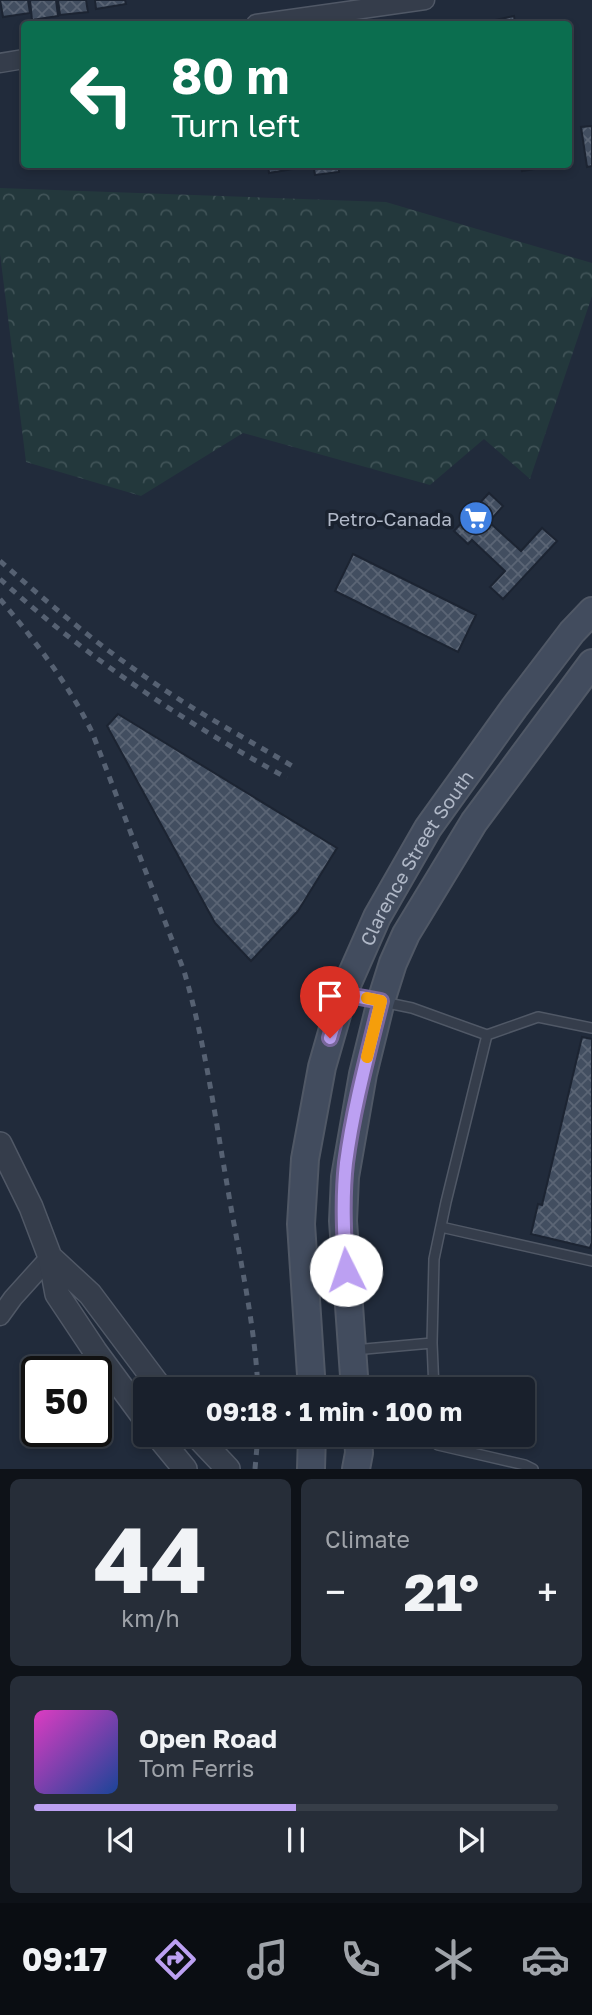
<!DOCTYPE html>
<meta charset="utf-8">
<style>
:root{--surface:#19202c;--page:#262d38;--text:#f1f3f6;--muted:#9fa3a9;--line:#373e48;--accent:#bca0f2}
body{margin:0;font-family:"Golos Text",sans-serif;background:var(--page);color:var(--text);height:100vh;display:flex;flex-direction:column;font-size:26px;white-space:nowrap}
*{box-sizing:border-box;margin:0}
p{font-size:23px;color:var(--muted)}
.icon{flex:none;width:38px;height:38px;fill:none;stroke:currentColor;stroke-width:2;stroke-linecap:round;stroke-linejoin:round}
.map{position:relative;height:1469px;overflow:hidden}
.panel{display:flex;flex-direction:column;gap:10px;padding:10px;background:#0e1218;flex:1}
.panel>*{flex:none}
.banner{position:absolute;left:21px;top:21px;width:551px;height:147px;border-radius:7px;box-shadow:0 4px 10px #0003,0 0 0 2px var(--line);background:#0b6e4f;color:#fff;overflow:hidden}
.speed{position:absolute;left:21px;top:1356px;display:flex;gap:14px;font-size:35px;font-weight:700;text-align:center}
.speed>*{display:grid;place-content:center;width:91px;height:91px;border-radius:50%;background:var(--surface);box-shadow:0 4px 10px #0003,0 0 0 2px var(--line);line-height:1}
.speed .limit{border:4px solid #111;border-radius:10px;background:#fff;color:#111}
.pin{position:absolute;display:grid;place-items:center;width:60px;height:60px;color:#fff;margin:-72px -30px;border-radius:50% 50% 50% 0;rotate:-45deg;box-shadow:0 0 7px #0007}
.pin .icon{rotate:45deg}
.me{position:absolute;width:77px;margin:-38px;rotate:356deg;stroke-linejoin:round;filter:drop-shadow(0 0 5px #0008)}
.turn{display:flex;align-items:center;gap:24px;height:147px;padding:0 35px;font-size:32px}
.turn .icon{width:91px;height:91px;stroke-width:2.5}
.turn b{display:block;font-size:49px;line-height:60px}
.big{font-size:52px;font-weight:700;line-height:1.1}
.panel .card{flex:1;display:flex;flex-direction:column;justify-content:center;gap:10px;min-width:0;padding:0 24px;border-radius:10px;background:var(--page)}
.panel .dial{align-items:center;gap:0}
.dial b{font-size:91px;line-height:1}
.song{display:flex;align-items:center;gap:21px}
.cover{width:84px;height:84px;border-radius:10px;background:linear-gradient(135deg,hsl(310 70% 55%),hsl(220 70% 35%))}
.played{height:7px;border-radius:4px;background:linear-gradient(90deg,var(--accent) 50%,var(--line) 50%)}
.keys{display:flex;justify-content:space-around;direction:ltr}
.heat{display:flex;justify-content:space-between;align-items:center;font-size:38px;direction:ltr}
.panel .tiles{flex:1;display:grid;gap:10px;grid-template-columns:1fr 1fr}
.card:last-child{grid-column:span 2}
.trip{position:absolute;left:133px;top:1377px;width:402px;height:70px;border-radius:7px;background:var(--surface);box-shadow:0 4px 10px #0003,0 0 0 2px var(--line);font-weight:700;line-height:70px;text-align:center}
.dock{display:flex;height:112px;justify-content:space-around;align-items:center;background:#0a0d12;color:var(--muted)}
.dock .icon{width:49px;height:49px}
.dock .selected{color:var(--accent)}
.dock b{font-size:32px;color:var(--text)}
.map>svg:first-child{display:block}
</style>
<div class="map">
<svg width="592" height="1469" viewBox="0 0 592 1469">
<defs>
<pattern id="forest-crowns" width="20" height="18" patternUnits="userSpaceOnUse" patternTransform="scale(1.75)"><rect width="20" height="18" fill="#23383c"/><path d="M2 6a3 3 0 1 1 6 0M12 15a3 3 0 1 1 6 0" fill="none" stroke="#405357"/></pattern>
<pattern id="building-cross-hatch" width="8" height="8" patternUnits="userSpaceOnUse" patternTransform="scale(1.75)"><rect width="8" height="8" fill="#424e60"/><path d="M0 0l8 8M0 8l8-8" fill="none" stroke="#5b6575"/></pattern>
</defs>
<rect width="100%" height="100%" fill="#212b3b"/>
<path fill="url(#forest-crowns)" d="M0,188l386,14 206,61v33l-62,183 -46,-40 -54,46 -187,-52 -102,63 -115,-34 -26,-208z"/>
<path fill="url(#building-cross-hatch)" stroke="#1c2432" stroke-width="2" d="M0,0h28l2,13 -27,4z
M30,0h26l2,16 -26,4z
M58,0h28l2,12 -28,3z
M95,0h30l1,4 -30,5z
M514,16l1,8h-23l-1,-3z
M592,126v40l-5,1 -6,-40z
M268,164h24l1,5 -24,4z
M313,164h25l1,8 -24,3z
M521,164h44l-43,7z
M489,493l14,13 -14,16 32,29 21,-23 15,13 -54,58 -13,-12 15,-16 -33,-31 -4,4 -14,-13z
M353,554l123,61 -18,37 -123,-61z
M118,714l219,134 -39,63 -47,50 -36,-38 -108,-197z
M582,1037l10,2v203l-2,6 -59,-14 7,-30 4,1z"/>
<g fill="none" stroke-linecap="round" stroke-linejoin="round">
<g stroke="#505866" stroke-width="12">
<path id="service" d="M344,994l68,14 75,27 51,-18 54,11
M441,1227l151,34
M354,1350l78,-7
M434,1390l-2,-47 2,-84 12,-57 41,-167
M437,1435l1,10 87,20 8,4"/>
</g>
<g stroke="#505866" stroke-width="21">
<path id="minor" d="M256,24l169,-24
M0,63l24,-4
M0,1316l13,-18 37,-41"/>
</g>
<g stroke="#505866" stroke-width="26">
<path id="tertiary" d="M0,1144l31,63 19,50 7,37 38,57 50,68
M50,1257l40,37 72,96
M157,1435l28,34
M196,1435l32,34"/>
</g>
<g stroke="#505866" stroke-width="30">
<g id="secondary">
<path id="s1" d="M312,1390l-11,-166 4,-65 17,-92 21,-73 34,-77 51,-89 86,-120 58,-76 20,-21"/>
<path d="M355,1390l-12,-169 2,-44 18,-103 18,-73 12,-38 13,-29 68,-112 118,-159"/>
<path d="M311,1469l1,-34"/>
<path d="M356,1469l3,-16 -1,-18"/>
</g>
</g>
<use href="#service" stroke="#353d4b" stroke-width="9"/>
<use href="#minor" stroke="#353d4b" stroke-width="18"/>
<use href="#tertiary" stroke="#353d4b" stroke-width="23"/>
<use href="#secondary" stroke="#424c5e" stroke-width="26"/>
<path stroke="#566172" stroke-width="5" stroke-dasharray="7 7" stroke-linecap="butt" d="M0,561c47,41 95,82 147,117 47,33 98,60 147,89
M0,579c87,79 184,143 287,199
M0,599c35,42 68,84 92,133l92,239c21,71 31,146 44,219 11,66 27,133 30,200
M255,1469l3,-34"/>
</g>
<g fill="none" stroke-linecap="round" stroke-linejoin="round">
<g stroke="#7a689d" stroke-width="18">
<path id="route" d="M330,1038l13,-44 38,7c-13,53 -28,108 -35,162 -4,36 -2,71 0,107"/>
</g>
<use href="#route" stroke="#bca0f2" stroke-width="12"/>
<path stroke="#f59e0b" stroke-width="12" d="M367,1057l14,-56 -14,-3"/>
</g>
<defs>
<g id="supermarket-disc" transform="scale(1.75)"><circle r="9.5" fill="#3f7fe0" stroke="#1a222f"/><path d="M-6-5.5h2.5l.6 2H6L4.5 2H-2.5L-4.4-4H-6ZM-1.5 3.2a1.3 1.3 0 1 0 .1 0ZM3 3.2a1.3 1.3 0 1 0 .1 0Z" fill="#fff"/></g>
</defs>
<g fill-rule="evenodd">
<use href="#supermarket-disc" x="476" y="518"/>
</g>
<g text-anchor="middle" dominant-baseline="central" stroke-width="7" stroke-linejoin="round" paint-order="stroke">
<g font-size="19" fill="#b0b8c7" stroke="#1a222f" text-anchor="end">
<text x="452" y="518">Petro-Canada</text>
</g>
<g font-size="19" fill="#b0b8c7" stroke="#1a222f">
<text stroke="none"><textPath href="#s1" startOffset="556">Clarence Street South</textPath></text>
</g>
</g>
</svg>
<div class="speed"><div class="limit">50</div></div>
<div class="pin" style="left:330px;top:1038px;background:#d93025"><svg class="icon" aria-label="arrive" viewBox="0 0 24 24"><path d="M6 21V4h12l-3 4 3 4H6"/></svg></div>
<svg class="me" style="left:346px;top:1270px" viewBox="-20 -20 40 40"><circle r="19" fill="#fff"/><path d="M0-13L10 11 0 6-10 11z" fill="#bca0f2"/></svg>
<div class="trip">09:18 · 1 min · 100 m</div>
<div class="banner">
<div class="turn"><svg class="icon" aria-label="left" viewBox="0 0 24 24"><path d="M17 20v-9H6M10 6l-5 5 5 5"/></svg><div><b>80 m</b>Turn left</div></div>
</div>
</div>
<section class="panel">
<div class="tiles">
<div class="card dial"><b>44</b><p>km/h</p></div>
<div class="card"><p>Climate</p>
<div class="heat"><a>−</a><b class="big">21°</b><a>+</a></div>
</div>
<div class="card">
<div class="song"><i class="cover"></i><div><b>Open Road</b><p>Tom Ferris</p></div></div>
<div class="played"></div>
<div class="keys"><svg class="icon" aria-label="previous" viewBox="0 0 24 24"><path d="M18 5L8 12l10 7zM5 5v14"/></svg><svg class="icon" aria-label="pause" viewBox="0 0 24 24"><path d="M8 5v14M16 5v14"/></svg><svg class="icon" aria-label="next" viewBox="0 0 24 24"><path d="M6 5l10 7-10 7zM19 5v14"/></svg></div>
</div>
</div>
</section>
<nav class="dock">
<b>09:17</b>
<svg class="icon selected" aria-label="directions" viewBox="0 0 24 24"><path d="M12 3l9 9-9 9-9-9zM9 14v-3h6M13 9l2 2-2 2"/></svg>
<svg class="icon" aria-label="music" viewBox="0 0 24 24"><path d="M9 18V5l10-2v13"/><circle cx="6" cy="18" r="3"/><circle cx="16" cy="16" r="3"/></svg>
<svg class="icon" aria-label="phone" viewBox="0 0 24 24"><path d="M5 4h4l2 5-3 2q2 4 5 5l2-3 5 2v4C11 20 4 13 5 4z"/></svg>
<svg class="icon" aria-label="climate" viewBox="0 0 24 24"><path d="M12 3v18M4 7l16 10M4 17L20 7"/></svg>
<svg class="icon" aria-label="car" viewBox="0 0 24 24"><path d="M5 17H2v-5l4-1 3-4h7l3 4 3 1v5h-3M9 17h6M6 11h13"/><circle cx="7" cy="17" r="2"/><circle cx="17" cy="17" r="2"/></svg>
</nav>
